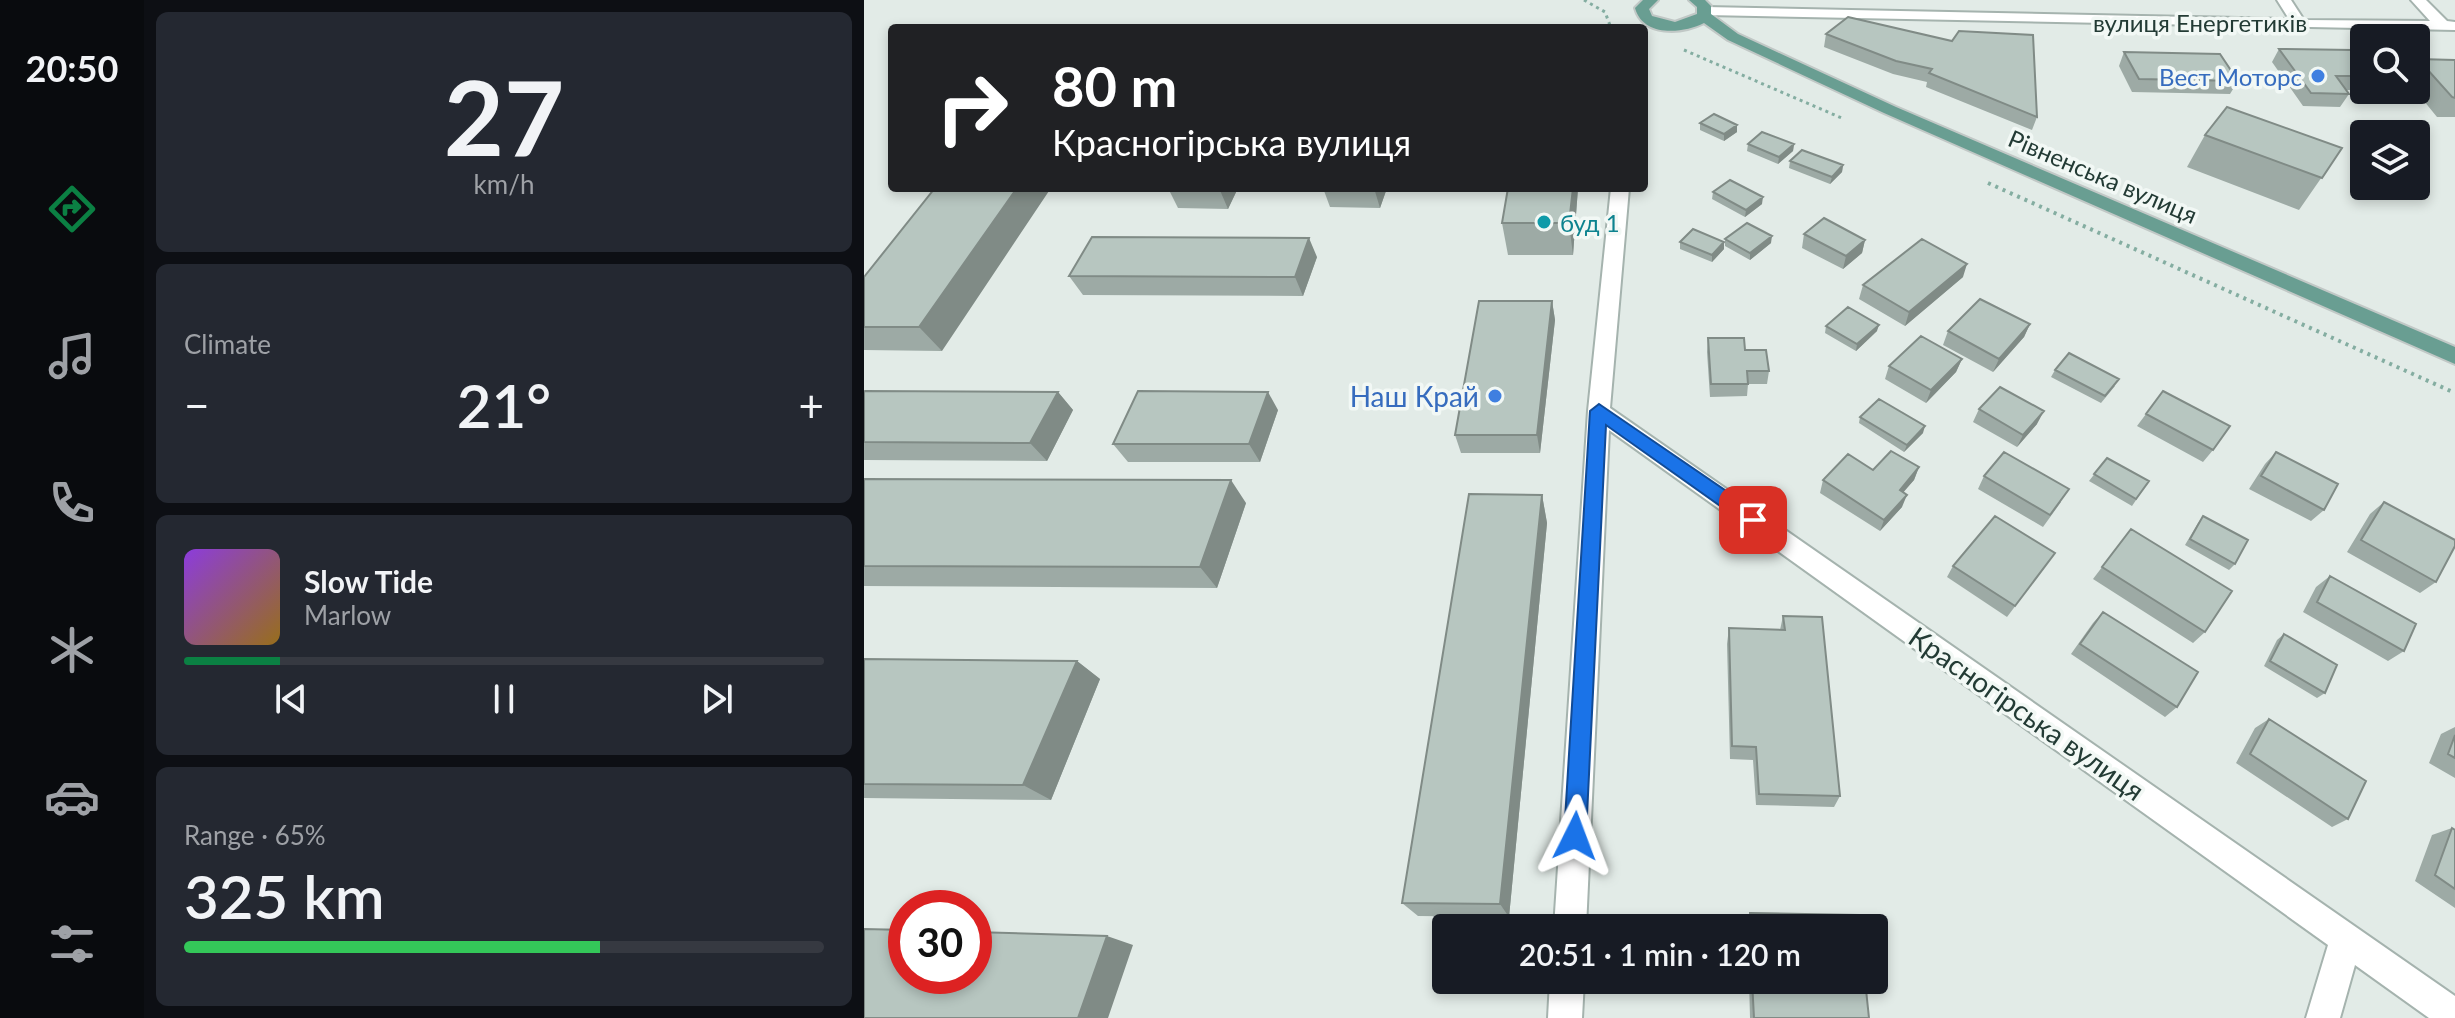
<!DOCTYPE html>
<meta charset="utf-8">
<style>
:root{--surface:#171b24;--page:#242831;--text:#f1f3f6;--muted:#9ea1a6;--line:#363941;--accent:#0b8043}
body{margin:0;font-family:Lato,sans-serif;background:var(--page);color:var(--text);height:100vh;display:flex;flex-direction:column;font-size:30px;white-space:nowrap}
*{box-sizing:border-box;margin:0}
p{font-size:26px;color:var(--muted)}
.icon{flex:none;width:44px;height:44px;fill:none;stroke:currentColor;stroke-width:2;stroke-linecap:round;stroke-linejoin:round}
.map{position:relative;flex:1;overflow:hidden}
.panel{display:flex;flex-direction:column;gap:12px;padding:12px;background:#0d0f14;width:720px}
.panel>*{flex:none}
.guide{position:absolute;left:24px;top:24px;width:760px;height:168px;border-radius:8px;box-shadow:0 4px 12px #0003;background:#202124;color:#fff;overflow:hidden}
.controls{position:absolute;left:1486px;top:24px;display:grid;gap:16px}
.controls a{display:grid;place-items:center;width:80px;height:80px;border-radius:8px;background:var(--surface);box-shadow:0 4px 12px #0003;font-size:40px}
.speed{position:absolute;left:24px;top:890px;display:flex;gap:16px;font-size:40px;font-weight:700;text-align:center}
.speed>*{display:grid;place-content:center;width:104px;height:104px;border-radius:50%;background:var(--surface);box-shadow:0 4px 12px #0003;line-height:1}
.speed .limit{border:12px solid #d22;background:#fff;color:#111}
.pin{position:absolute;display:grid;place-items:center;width:68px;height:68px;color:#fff;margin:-34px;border-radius:16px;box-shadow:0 4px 12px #0006}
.me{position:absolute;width:88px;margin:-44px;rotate:3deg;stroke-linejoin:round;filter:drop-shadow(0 0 6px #0008)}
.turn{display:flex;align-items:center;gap:28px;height:168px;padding:0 32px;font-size:36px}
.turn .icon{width:104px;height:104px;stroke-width:2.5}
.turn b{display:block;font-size:56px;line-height:68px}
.big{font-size:60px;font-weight:600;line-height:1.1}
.panel .widget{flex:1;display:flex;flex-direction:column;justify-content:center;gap:12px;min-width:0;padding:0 28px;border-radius:12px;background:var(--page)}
.panel .dial{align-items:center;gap:0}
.dial b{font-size:104px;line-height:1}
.song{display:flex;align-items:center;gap:24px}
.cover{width:96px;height:96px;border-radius:12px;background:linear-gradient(135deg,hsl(270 70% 55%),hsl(40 70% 35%))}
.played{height:8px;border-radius:4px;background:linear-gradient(90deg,var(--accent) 15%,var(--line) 15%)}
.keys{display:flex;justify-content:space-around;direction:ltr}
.heat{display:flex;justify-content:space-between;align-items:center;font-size:44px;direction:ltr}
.charge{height:12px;border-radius:6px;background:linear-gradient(90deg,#34c759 65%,var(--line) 0)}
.trip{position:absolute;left:568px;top:914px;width:456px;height:80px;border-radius:8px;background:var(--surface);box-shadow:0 4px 12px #0003;font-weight:600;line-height:80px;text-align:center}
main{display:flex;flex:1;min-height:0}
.tab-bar{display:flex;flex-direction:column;width:144px;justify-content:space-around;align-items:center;background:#090b0e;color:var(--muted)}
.tab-bar .icon{width:56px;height:56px}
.tab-bar .active{color:var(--accent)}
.tab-bar b{font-size:36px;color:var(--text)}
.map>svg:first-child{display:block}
</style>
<main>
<nav class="tab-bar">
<b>20:50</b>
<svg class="icon active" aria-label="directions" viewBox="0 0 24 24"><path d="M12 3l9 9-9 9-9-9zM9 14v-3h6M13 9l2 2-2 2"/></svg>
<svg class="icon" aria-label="music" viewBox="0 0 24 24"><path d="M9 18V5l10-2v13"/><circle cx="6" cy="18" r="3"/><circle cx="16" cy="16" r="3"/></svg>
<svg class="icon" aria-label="phone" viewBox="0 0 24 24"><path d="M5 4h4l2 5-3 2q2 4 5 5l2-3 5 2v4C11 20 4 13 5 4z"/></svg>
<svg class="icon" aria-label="climate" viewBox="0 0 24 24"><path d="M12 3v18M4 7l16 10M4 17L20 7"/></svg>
<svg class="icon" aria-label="car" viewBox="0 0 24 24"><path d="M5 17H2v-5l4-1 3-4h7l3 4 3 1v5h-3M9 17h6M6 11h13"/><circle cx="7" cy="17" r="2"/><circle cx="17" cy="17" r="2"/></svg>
<svg class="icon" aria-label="filters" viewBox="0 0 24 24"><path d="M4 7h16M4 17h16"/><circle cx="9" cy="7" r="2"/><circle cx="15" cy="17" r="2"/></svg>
</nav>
<section class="panel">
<div class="widget dial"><b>27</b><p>km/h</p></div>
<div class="widget"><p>Climate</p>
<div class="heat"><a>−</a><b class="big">21°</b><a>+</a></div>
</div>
<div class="widget">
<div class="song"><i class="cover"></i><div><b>Slow Tide</b><p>Marlow</p></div></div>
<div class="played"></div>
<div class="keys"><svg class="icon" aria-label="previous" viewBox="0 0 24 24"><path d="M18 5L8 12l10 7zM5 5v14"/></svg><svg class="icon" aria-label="pause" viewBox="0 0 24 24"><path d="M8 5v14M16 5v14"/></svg><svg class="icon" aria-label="next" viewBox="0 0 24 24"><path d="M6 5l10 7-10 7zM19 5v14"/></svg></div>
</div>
<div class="widget"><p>Range · 65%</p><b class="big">325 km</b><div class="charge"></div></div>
</section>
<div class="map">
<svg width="1591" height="1018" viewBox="0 0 1591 1018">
<rect width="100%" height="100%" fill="#e2ebe7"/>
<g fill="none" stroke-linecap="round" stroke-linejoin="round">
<g stroke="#a5b3ae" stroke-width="4">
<path id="minor" d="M1413,0h14l13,20 126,1 -19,-21h15l21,21 8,1v8l-749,-15 -7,-4 7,-4 583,12z
M747,188h18l-19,220 845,588v22h-26l-74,-53 -15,53h-34l22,-73 -719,-515 -23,498h-32l34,-517z
M686,980h34l-2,38h-34z"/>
</g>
<g stroke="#c1c8c6" stroke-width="4">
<path id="major" d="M779,0h15l-9,9 3,7 23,6 22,-8v-7l-8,-7h16l6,6v8l27,20 158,73 559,240v17l-571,-251 -156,-73 -24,-17c-22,11 -61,14 -69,-15z"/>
</g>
<path stroke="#84ada1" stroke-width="3" stroke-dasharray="3 4" stroke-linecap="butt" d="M720,0l21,12 6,16
M820,50l160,69"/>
<path stroke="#84ada1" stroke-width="4" stroke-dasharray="3 5" stroke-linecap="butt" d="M1124,183l467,210"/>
<use href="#minor" fill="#fff" fill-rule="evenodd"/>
<use href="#major" fill="#699e92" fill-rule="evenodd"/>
</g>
<path fill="#9daaa5" d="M984,17l189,100 -5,13 -106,-43 1,-5 -34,-8 -69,-27 2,-13z
M1415,49l85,15v26h1h-19l3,4 -9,13 -37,-1 -31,-44z
M1260,52l114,29 -8,13 -98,-2 -13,-26z
M1554,59l37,1v57h-18l-22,-27h1v-28z
M836,123l37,9 -13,9 -24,-11z
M1341,135l137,13 -43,62 -112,-43z
M884,144h46l-1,7 -15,13 -31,-13z
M926,161l53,4 -1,7 -12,12 -41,-16z
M71,188l7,163 -78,-1v-73z
M304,188h70l-10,21 -50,-1z
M459,188h64l-7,20 -50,-1z
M714,188l-5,67h-65l-6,-32z
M849,192l49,12 -17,13 -33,-18z
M940,234l61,6 -3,13 -19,16 -41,-21z
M861,239l46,4 -21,17 -25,-14z
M816,242l44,7 -12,13 -32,-13z
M453,257l-14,39 -220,-1 -14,-19z
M1099,277l-58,49 -46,-27 4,-14z
M688,301l3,19 -15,133h-79l-6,-18z
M1166,324l-6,13 -31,35 -50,-27 5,-14z
M962,326l51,5 -21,20 -31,-18z
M844,338l37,12 24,21 -2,13h-19l-1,12 -37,1 -3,-45z
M1098,359l-6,13 -30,31 -41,-24 4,-13z
M1191,370l60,16 -14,17 -50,-26z
M0,392h194l15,18 -26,51 -183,-1z
M1115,409l58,15 -20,23 -44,-25z
M414,410l-18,52h-132l-15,-18z
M1282,414l67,36 -10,12 -66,-36z
M996,417l63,16 -19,19 -45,-29z
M1412,452l48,58 -13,11 -62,-32 16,-25z
M1243,458l42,23 -17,25 -43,-25z
M1055,467l-5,13 -11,12 -1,15 -22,24 -60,-38 3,-13 50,-10z
M1120,476l77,26 -18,25 -65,-38z
M0,479l382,24 -29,85 -353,-2z
M678,495l5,28 -38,394 -91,-1 -16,-13z
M1520,502l52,80 -16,11 -73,-41 23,-38z
M1339,516l32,48 -6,6 -44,-25 13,-22z
M1267,529l74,103 -12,11 -100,-64z
M1183,564l-40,53 -60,-40 6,-11z
M1466,576l74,75 -16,10 -85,-49 13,-25z
M1239,612l74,95 -12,10 -94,-63 22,-31z
M919,616l57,180 -6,11 -78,-2 -3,-45 -23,-1 -3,-115 2,-16 51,2z
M1420,634l41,59 -8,5 -53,-32 13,-26z
M0,659l213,2 23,18 -49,121 -187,-2z
M1405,719l79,100 -16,8 -96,-64 19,-35z
M1591,727v51l-26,-15 12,-29z
M1588,828l3,2v78l-40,-27 17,-46z
M886,913l110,15h-113l-1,-8z
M885,980h116l4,38h-119z"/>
<path fill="#808b86" d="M873,125v7l-13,9v-7z
M930,144l-1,7 -15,13 1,-7z
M979,165l-1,7 -12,12 2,-7z
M153,188h34l-109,163 -23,-24z
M355,188h19l-10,21z
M510,188h13l-7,20z
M709,188h5l-5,67 -4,-32z
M899,197l-1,7 -17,13 1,-7z
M908,236l-1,7 -21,17v-7z
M445,238l8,19 -14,39 -8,-19z
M1001,240l-3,13 -19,16 3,-13z
M860,242v7l-12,13v-7z
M1103,264l-4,13 -58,49 4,-14z
M688,301l3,19 -15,133 -3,-18z
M1166,324l-6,13 -31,35 6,-13z
M1015,325l-2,6 -21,20 1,-7z
M1098,359l-6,13 -30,31 5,-13z
M194,392l15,18 -26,51 -17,-18z
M404,392l10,18 -18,52 -11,-18z
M1180,411l-7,13 -20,23 6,-12z
M1061,426l-2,7 -19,19 3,-7z
M1055,467l-5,13 -19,22 5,-12z
M367,480l15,23 -29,85 -17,-21z
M678,495l5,28 -38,394 -9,-13z
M1043,495l-5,12 -22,24 4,-11z
M213,661l23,18 -49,121 -28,-15z
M243,936l26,9 -25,73h-30z"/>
<path fill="#b7c6c0" stroke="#808b86" stroke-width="2" d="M984,17l104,24 7,-10 74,4 4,82 -108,-44 3,-4 -36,-8 -70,-27z
M1415,49l74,1 11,14v12h-28l13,18 -38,-1z
M1260,52l96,2 18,27 -99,-2z
M1554,59l37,1v38l-3,-1z
M1363,107l115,41 -20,30 -117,-43z
M850,114l23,11 -13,9 -24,-11z
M898,132l32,12 -15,13 -31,-13z
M938,150l41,15 -11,12 -42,-16z
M866,180l33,17 -17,13 -33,-18z
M71,188h82l-98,139h-55v-50z
M644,188h65l-4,35h-67z
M960,218l41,22 -19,16 -42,-22z
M883,223l25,13 -22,17 -25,-14z
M829,229l31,13 -12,13 -32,-13z
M228,237l217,1 -14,39 -226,-1z
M1058,239l45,25 -58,48 -46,-27z
M1116,299l50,25 -31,35 -51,-28z
M615,301h73l-15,134h-82z
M984,307l31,18 -22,19 -31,-18z
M1057,336l41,23 -31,31 -42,-24z
M844,338h36l1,12h21l3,21h-22l1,13h-37z
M1205,353l50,26 -14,17 -50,-26z
M1136,387l44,24 -21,24 -44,-26z
M1,391l193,1 -28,51 -166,-1v-50z
M274,391l130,1 -19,52h-136z
M1299,391l67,35 -17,24 -67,-36z
M1015,399l46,27 -18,19 -47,-28z
M1027,451l28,16 -19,23 7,5 -23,25 -61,-40 25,-26 25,16z
M1140,452l65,37 -19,26 -66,-39z
M1412,452l62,32 -14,26 -63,-34z
M1243,458l42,23 -13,18 -42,-25z
M0,479l367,1 -31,87 -336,-1z
M605,494l73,1 -42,409 -98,-1z
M1520,502l71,38v6l-19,36 -75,-42z
M1131,516l60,37 -40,53 -62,-40z
M1339,516l45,24 -13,24 -45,-25z
M1267,529l101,62 -27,41 -103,-65z
M1466,576l86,48 -12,27 -87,-49z
M1239,612l95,60 -21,35 -97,-63z
M919,616l39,1 18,179 -81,-2 -3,-47 -24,-1 -3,-118 56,2z
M1420,634l53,31 -12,28 -55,-32z
M0,659l213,2 -54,124 -159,-1z
M1405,719l97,62 -18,38 -98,-65z
M1591,735v23l-7,-4z
M1588,828l3,2v59l-20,-14z
M886,913l109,2 1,13h-110z
M0,929l42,1v46h68v-44l133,4 -29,82h-214z
M888,980h113l4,38h-115z"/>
<path fill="#1a73e8" stroke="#114b97" stroke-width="2" d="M735,404l161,110 2,6 -2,5h-13l-141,-100 -20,411 -3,8 -8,3 -8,-3 -3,-8 26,-425z"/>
<g fill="#3f7fe0" stroke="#f2f8f5" stroke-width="3">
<circle cx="1454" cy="76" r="8"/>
<circle cx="631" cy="396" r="8"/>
</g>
<circle fill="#0f9aa8" stroke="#f2f8f5" stroke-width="3" cx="680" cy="222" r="8"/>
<g text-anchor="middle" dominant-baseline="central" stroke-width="7" stroke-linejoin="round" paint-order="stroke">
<g font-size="24" fill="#233b35" stroke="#f2f8f5">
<text x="1336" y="22">вулиця Енергетиків</text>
<text transform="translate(1239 176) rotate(23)">Рівненська вулиця</text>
</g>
<g font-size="24" fill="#366cbe" stroke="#f2f8f5" text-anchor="end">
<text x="1438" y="76">Вест Моторс</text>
</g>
<g font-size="24" fill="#0d838f" stroke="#f2f8f5" text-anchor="start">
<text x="696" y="222">буд 1</text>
</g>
<g font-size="28" fill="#366cbe" stroke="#f2f8f5" text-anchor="end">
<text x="615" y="396">Наш Край</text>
</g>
<g font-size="28" fill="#233b35" stroke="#f2f8f5">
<text transform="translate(1163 713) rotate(35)">Красногірська вулиця</text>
</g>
</g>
</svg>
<div class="controls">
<a><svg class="icon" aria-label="search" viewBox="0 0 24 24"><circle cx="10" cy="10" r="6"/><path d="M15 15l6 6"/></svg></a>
<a><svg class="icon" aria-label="layers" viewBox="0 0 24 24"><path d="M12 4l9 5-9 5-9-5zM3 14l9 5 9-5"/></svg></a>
</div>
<div class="speed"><div class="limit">30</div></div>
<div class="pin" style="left:889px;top:520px;background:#d93025"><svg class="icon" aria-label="arrive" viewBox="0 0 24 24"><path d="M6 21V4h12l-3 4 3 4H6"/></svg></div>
<svg class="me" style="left:711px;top:836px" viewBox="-20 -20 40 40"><path d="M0-17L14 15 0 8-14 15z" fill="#1a73e8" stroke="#fff" stroke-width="4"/></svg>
<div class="trip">20:51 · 1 min · 120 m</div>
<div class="guide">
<div class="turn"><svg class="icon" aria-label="right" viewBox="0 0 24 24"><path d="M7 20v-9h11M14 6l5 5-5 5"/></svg><div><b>80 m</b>Красногірська вулиця</div></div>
</div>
</div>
</main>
